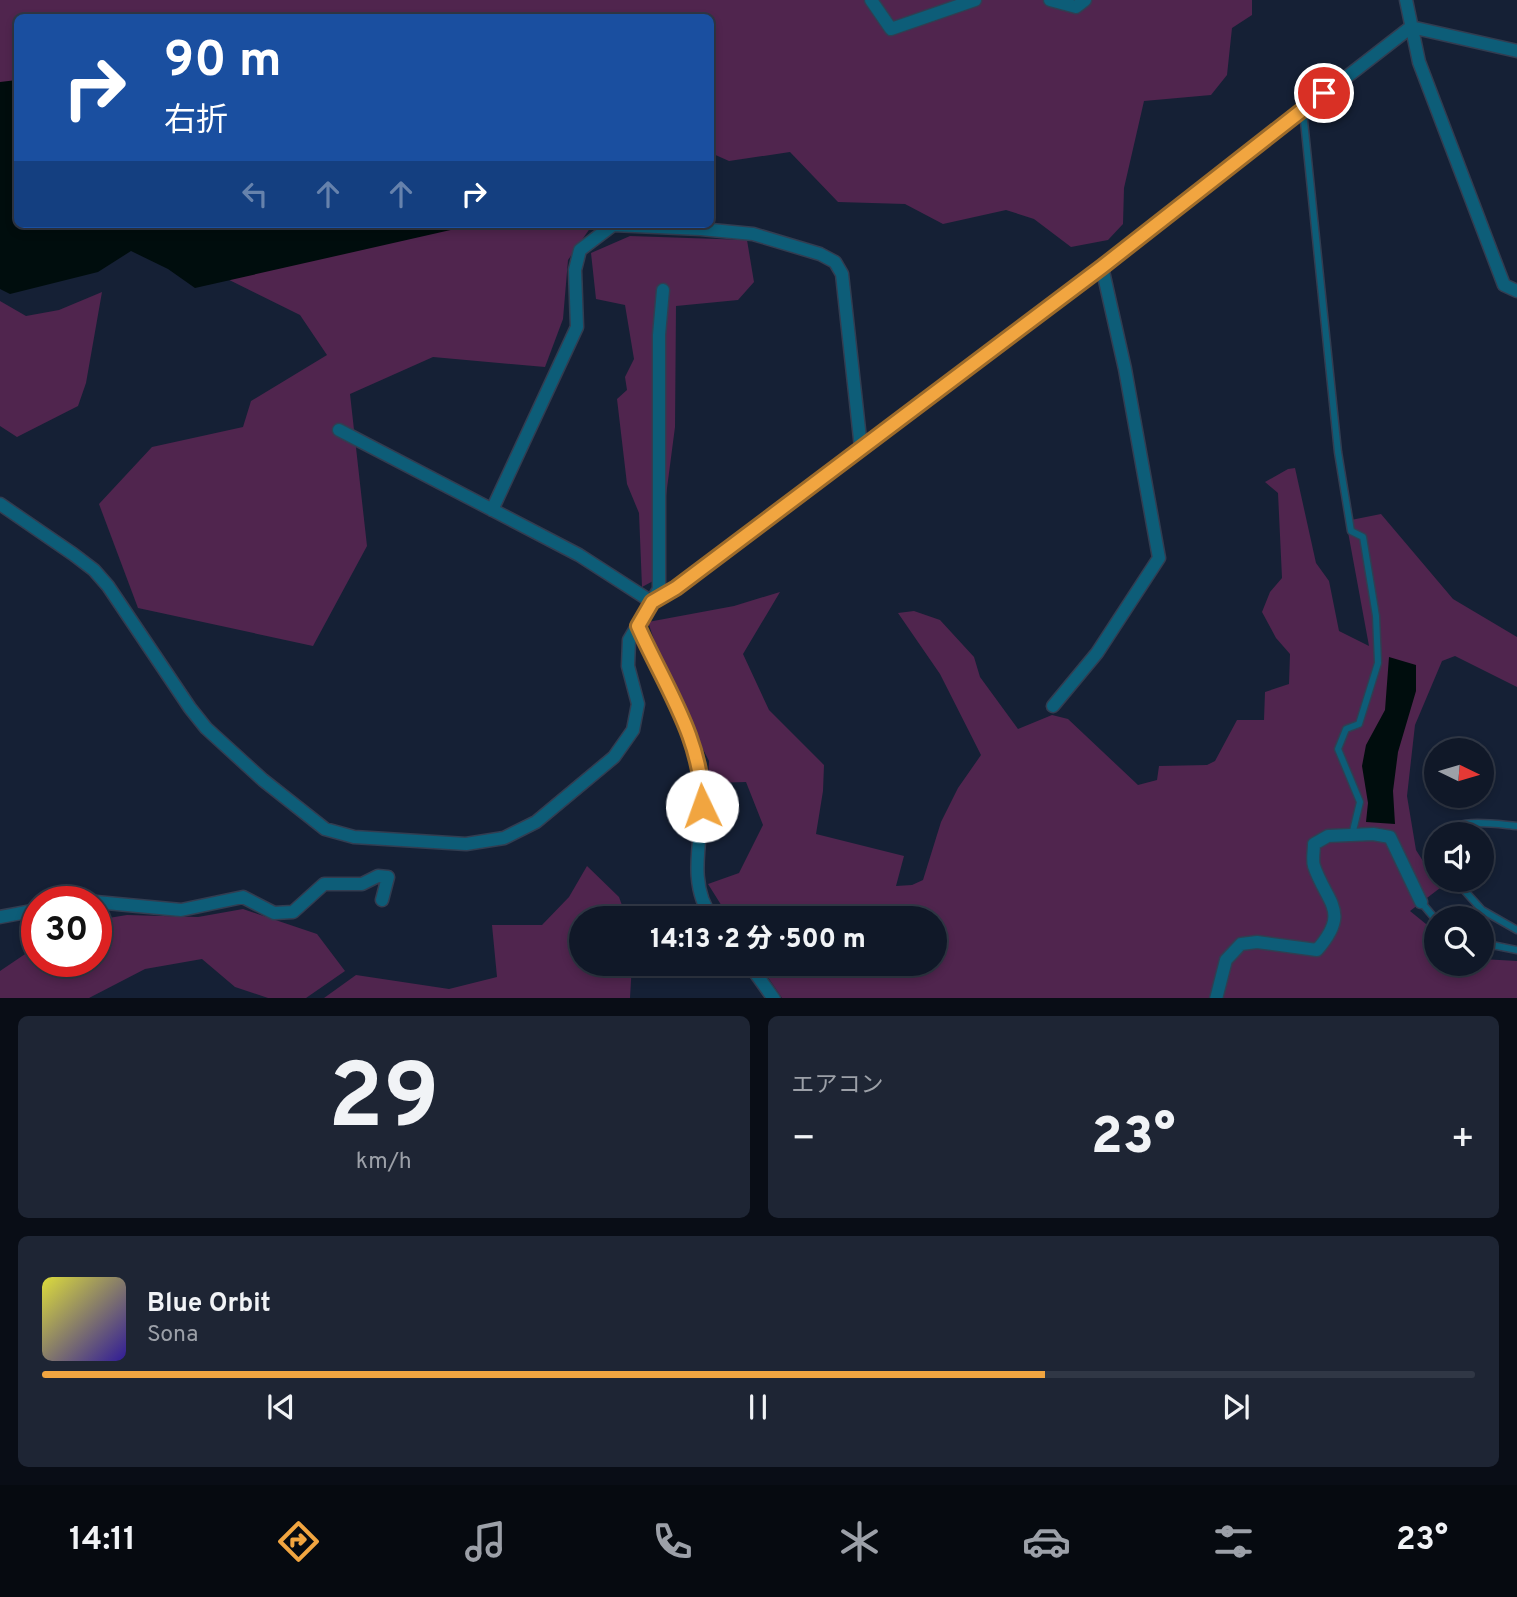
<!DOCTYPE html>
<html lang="ja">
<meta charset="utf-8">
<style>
:root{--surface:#101828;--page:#1e2534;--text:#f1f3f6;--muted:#9ca0a8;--line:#303745;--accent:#f1a540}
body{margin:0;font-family:Overpass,"Noto Sans JP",sans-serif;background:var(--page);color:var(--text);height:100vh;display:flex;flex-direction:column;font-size:26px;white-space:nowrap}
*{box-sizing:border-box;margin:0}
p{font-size:23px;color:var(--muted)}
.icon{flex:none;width:38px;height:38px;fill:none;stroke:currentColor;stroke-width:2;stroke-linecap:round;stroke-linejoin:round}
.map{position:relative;height:998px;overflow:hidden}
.side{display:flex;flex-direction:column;gap:18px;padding:18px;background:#090d16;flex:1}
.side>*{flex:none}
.guide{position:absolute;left:14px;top:14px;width:700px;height:214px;border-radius:10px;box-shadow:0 4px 10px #0003,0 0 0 2px var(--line);background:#1a4fa0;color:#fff;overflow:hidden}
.needle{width:46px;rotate:95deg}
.tools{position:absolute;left:1424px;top:738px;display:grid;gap:14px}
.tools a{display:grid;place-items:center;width:70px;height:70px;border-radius:50%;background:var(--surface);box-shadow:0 4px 10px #0003,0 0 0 2px var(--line);font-size:35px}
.speed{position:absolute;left:21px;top:886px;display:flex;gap:14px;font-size:35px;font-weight:700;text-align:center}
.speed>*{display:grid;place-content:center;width:91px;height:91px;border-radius:50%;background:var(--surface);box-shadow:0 4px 10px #0003,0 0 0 2px var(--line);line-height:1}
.speed .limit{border:10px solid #d22;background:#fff;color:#111}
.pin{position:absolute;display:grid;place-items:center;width:60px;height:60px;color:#fff;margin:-30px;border:4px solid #fff;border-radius:50%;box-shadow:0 2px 7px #0007}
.me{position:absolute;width:77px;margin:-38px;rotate:357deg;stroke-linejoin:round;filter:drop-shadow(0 0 5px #0008)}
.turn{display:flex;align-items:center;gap:24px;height:147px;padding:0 35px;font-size:32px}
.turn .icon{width:91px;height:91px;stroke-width:2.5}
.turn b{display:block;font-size:49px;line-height:60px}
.lanes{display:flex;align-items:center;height:66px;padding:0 35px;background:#0003;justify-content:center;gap:35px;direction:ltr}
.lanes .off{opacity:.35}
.big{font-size:52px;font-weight:800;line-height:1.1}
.side .tile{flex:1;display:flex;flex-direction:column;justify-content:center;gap:10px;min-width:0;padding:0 24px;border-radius:10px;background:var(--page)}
.side .dial{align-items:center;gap:0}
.dial b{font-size:91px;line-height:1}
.song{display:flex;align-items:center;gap:21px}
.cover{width:84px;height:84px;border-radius:10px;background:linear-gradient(135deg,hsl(60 70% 55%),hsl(250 70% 35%))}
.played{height:7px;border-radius:4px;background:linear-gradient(90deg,var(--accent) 70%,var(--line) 70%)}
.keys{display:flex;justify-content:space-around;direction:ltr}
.heat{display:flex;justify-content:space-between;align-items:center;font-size:38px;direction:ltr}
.side .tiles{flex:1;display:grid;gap:18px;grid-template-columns:1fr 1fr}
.tile:last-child{grid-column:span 2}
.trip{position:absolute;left:569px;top:906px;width:378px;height:70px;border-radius:35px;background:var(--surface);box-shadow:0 4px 10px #0003,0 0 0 2px var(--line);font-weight:800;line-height:70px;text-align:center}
.tab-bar{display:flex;height:112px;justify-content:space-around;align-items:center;background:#060a10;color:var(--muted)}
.tab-bar .icon{width:49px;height:49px}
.tab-bar .current{color:var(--accent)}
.tab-bar b{font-size:32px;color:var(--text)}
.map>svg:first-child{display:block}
</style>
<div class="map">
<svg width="1517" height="999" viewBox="0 0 1517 999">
<rect width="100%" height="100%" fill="#152035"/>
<path fill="#50254e" d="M0,0h1252v15l-20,13 -5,47 -16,20 -67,6 -20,87 -1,36 -15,16 -37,7 -37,-28 -28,-9 -63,14 -38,-20 -67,-2 -48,-50 -61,9 -18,-8 -1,-135h-692l-1,63 -17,5z
M222,224h371l-25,36 -5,59 -18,48 -112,-10 -83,37 17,152 -54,100 -175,-38 -39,-104 53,-57 91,-20 8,-26 76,-46 -27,-40 -105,-52z
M630,236l117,4 7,42 -16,18 -62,6 -1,121 -20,153 -13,7 -3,-74 -12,-29 -10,-85 10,-9 -2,-13 9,-18 -9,-54 -29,-6 -5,-46z
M102,292l-16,91 -8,23 -61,31 -17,-11v-125l26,15 33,-6z
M1295,468l21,95 13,18 10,50 30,15 -23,-125 35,-7 72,85 64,38v50l-62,-31 -13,5 -27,64 -8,71 9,54 24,38 -30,23 27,22v31h45v-5l35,2v37h-735l-23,-34h175v-45h-204l-22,-35 31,-11 24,-48 -17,-43 -38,1 1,-22 -42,-83 -19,-56 86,-16 46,-14 -37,62 26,56 55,55 -1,26 -7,43 88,22 -8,30 16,-1 11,-5 18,-58 17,-34 23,-33 -41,-81 -42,-61 16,-2 26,9 34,37 6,20 38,52 34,-14 16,4 70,66 19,-5 2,-14 48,-1 8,-4 22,-41h27l1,-28 24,-8 1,-30 -14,-16 -14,-26 8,-20 12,-14 -4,-85 -13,-11 23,-13z
M587,866l32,31 8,22h-46v45h51l-2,34h-306l32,-23 93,14 48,-12 -5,-52h50l27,-28z
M243,909l74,25 28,37 -39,27h-38l-33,-11 -33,-28 -57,10 -56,29h-89v-27l37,-25v15h59v-41l31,-5 71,2z"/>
<path fill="#000d0d" d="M17,80l1,144h459l-282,64 -27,-19 -37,-18 -33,21 -88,22 -10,-5v-207z
M1389,657l27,8v26l-18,61 -5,39 2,33 -29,-2 2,-19 -6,-37 4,-21 19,-35z"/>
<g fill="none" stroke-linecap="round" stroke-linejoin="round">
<g stroke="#323d51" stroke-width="9">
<path id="lane" d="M1303,111l35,341 13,79 12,6 13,79 2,47 -19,61 -13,5 -8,20 22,53 -8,33
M1441,835c17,-18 53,-11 76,-9
M1455,880l27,30 35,20
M1421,902l16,19
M1482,943l35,7"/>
</g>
<g stroke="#323d51" stroke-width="15">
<path id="street" d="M871,0l20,29 84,-29
M1050,0l26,7 9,-7
M1406,0l13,62 85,223 13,6
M339,430l240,125 73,47
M0,504l73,50 21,16 14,16 82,122 16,20 57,52 62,49 29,8 112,7 38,-6 32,-16 78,-65 19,-27 5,-26 -10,-38 1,-26 30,-51v-254l4,-45
M492,510l85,-183 -2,-57 5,-20 33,-25 88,4 52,5 67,20 15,8 7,12 19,174
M652,602l24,-14 426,-321 309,-240 106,24
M638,626c19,44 61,112 65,158 3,44 -20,96 10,135
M1053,706l44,-53 62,-95 -34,-189 -23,-102
M96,902l85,8 62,-13 31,16 19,-1 31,-28h38l16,-8 10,1 -6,23
M0,917l37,-7
M749,964l25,35
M1216,999l10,-39 15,-16 16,-2 60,8c34,-39 10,-46 -3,-84 -2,-6 0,-15 0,-22l14,-8 45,-2 17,3 31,65"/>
</g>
<use href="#lane" stroke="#0d5d78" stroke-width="6"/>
<use href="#street" stroke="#0d5d78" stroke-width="12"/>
</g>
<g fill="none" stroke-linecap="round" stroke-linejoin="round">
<g stroke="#9d6b2a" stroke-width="18">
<path id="route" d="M702,806c2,-65 -39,-123 -64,-180l14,-24 24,-14 426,-321 222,-174"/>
</g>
<use href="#route" stroke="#f1a540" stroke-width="12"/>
</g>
</svg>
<div class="tools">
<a><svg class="needle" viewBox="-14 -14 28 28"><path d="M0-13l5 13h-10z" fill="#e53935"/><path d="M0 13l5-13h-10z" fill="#9ca0a8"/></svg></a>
<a><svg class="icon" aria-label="sound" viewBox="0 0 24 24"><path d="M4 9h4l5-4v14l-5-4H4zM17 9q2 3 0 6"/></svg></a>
<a><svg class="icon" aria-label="search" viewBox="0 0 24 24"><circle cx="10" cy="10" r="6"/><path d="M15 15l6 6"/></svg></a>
</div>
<div class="speed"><div class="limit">30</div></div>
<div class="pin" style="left:1324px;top:93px;background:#d93025"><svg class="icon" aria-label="arrive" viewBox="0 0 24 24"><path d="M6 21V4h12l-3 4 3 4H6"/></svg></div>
<svg class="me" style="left:702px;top:806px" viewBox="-20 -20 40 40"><circle r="19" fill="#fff"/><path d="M0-13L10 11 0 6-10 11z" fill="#f1a540"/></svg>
<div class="trip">14:13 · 2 分 · 500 m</div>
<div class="guide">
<div class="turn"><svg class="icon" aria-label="right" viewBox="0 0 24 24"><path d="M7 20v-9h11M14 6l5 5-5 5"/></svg><div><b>90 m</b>右折</div></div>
<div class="lanes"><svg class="icon off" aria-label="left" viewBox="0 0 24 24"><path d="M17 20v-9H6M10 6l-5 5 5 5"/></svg><svg class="icon off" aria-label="ahead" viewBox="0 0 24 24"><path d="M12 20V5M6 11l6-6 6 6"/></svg><svg class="icon off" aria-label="ahead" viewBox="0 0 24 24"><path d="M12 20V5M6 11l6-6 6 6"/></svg><svg class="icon" aria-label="right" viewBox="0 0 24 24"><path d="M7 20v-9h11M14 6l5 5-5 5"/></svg></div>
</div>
</div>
<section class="side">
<div class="tiles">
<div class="tile dial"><b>29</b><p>km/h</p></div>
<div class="tile"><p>エアコン</p>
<div class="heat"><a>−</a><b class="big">23°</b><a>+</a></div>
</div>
<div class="tile">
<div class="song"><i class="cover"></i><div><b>Blue Orbit</b><p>Sona</p></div></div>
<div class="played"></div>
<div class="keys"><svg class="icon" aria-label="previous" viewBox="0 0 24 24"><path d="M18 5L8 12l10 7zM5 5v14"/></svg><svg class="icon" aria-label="pause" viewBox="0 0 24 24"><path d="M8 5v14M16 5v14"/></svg><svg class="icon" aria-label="next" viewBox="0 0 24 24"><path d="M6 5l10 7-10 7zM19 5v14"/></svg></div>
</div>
</div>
</section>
<nav class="tab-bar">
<b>14:11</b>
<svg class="icon current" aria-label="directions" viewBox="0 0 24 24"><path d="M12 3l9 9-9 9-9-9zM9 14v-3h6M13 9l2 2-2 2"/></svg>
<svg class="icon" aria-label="music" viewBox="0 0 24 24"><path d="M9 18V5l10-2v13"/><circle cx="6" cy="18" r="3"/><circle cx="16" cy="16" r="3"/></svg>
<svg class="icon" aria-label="phone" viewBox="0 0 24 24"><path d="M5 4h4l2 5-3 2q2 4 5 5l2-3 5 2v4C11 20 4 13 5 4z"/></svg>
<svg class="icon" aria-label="climate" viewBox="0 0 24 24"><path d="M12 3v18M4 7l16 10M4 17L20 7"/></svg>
<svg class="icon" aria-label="car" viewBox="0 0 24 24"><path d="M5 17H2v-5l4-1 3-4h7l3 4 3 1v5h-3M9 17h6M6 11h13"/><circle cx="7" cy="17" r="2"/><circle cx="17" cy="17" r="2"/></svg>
<svg class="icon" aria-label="filters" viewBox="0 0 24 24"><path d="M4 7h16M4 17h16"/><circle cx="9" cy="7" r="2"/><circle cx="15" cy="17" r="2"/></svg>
<b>23°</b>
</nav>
